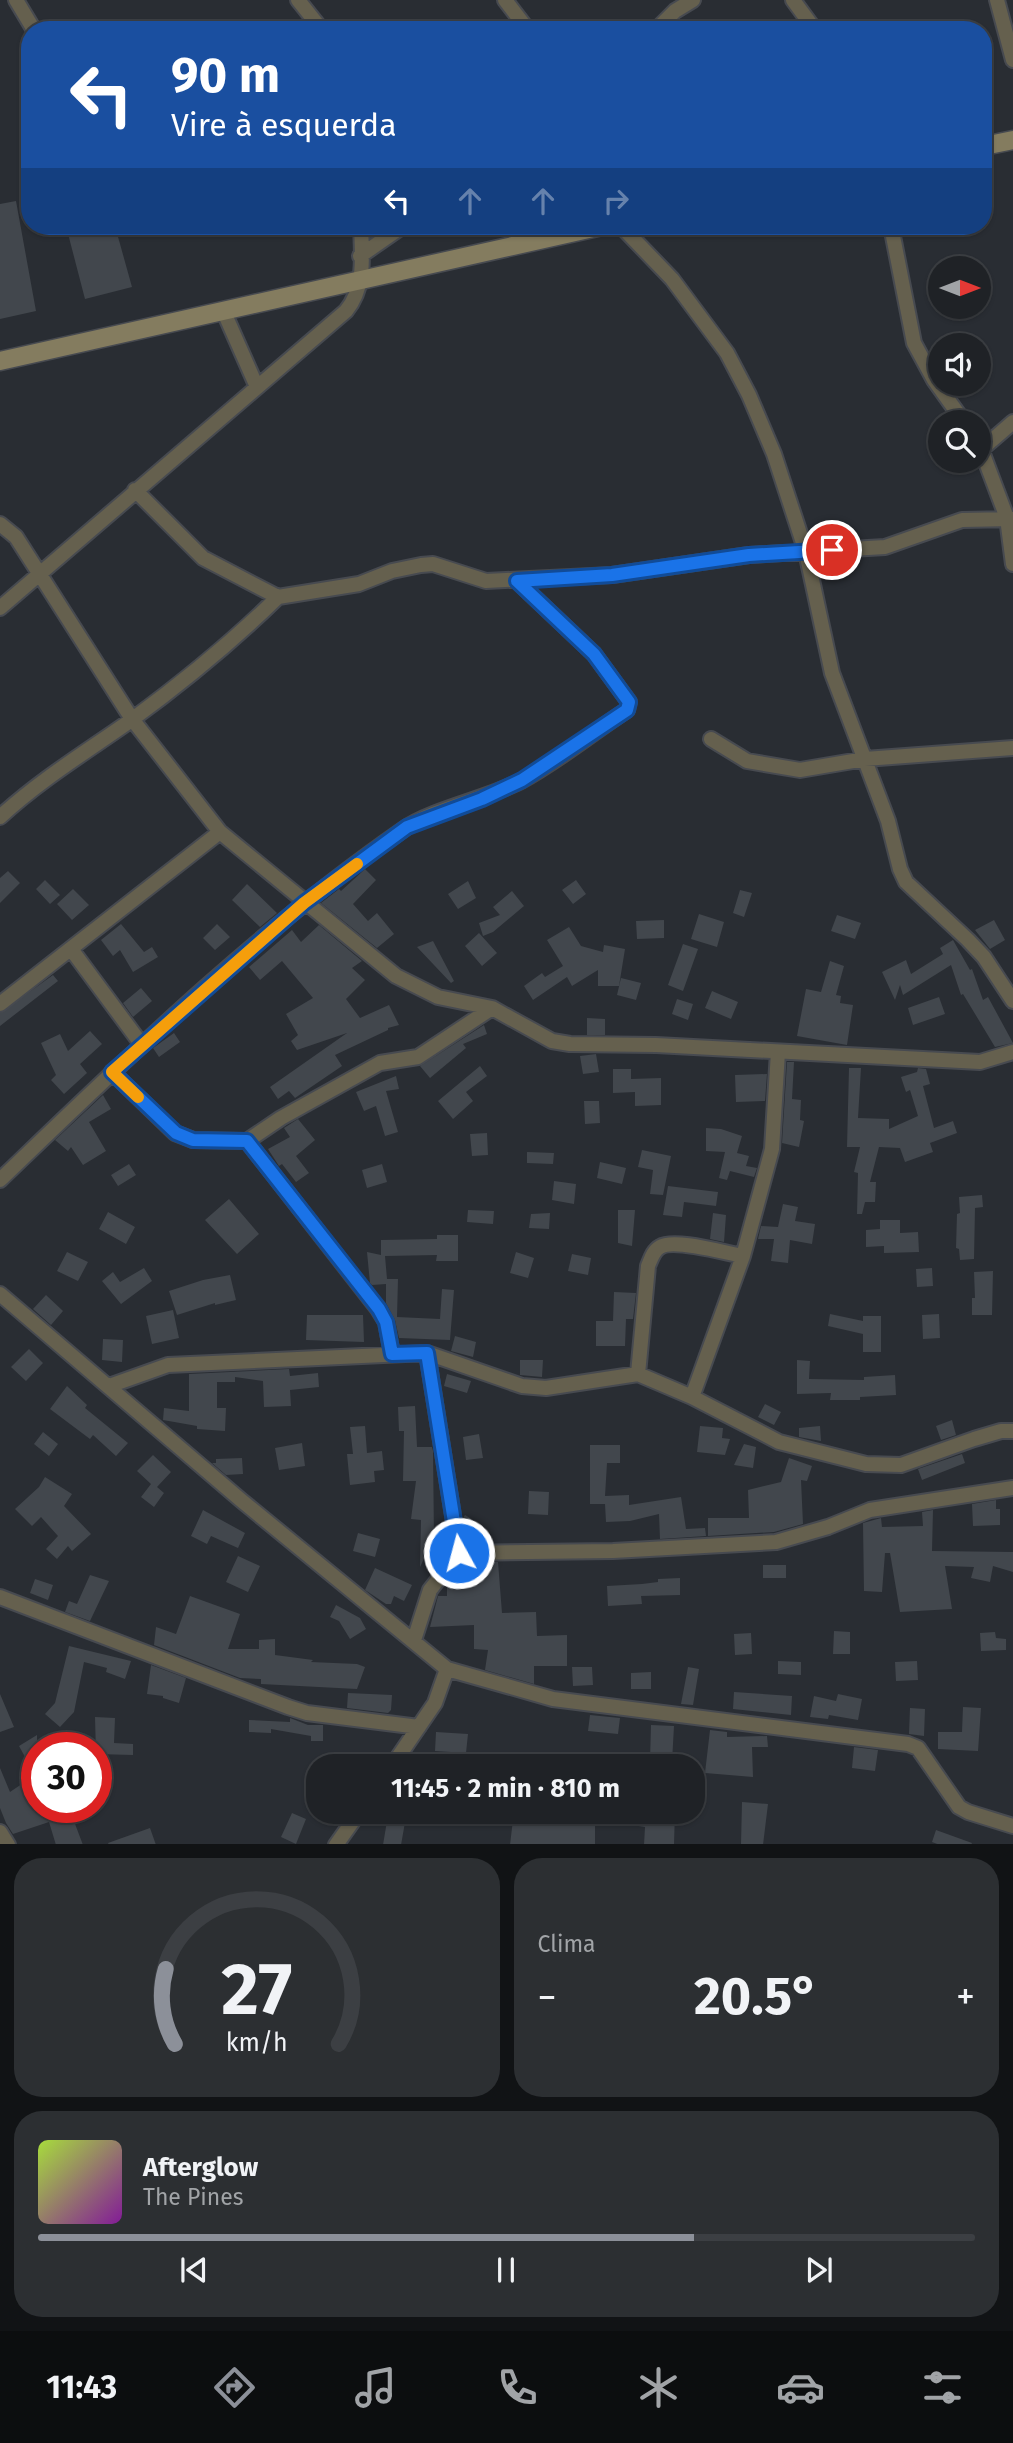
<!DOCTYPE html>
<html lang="pt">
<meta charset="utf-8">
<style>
:root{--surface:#1f2226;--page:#2c2f32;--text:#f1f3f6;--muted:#a1a4a7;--line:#3c3f43;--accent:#8c9099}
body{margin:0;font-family:"Fira Sans",sans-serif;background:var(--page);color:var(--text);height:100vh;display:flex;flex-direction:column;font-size:26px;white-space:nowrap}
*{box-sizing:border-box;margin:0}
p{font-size:23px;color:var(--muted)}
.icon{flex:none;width:38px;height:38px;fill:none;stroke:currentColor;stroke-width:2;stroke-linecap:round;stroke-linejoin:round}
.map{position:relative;height:1844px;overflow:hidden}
.details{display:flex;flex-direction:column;gap:14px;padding:14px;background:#111315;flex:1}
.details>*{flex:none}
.top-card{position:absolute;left:21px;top:21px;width:971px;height:214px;border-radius:28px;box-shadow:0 2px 5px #0004,0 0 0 2px var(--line);background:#1a4fa0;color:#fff;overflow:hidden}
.needle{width:46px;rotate:90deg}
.buttons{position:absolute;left:928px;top:256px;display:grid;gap:14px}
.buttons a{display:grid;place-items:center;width:63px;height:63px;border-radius:50%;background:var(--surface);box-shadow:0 2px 5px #0004,0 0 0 2px var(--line);font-size:35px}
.speed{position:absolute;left:21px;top:1732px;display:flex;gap:14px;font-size:35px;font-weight:700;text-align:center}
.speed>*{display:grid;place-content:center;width:91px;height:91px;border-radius:50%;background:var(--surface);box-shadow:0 2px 5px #0004,0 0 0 2px var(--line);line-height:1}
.speed .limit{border:10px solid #d22;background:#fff;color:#111}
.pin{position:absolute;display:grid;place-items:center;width:60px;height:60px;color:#fff;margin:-30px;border:4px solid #fff;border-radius:50%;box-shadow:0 2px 7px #0007}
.me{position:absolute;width:77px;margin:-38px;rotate:353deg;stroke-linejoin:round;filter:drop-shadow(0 0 5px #0008)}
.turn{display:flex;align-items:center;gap:24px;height:147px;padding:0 35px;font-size:32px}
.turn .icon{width:91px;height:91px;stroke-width:2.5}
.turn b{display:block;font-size:49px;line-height:60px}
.lanes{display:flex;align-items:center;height:66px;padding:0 35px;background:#0003;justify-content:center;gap:35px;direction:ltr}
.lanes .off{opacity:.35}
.big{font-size:52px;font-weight:700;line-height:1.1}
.details .tile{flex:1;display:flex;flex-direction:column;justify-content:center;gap:10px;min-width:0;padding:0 24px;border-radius:28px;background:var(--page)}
.details .dial{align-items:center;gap:0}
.dial svg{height:182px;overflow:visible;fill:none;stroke:var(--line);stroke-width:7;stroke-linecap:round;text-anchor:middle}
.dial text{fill:var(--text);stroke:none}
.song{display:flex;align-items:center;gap:21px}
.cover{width:84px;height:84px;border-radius:10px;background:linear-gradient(135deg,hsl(80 70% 55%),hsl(290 70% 35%))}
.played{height:7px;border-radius:4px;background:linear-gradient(90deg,var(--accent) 70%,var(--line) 70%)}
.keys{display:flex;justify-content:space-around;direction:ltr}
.heat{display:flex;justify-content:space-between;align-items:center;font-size:38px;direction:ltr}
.details .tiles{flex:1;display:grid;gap:14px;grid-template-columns:1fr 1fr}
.tile:last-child{grid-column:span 2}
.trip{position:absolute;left:306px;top:1754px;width:399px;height:70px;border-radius:28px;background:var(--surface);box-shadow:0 2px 5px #0004,0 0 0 2px var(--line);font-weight:700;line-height:70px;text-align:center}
.tab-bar{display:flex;height:112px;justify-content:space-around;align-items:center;background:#0c0e0f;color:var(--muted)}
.tab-bar .icon{width:49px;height:49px}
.tab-bar .selected{color:var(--accent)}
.tab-bar b{font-size:32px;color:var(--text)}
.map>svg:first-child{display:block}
</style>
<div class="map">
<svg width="1013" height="1845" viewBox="0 0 1013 1845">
<rect width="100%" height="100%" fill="#292d33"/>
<path fill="#42474d" d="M16,201l20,110 -36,8v-115z
M66,226h49l17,61 -47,12z
M365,869l11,11 -23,24 15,17 9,-8 17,21 -17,14 -56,-45 18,-14 2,2z
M8,871l12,12 -20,20v-25z
M45,880l15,15 -10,9 -14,-15z
M576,880l10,14 -13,10 -11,-14z
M468,881l8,17 -18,11 -10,-15z
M247,884l30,29 -17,14 -28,-27z
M73,889l16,16 -17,15 -15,-16z
M740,890l12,3 -8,24 -11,-4z
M512,891l12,15 -31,26 -10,4 -4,-13 21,-8 -7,-8z
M699,914l25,8 -7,25 -26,-8z
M837,915l24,8 -6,16 -24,-8z
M664,920v18l-27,1 -1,-18z
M994,920l11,20 -15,9 -15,-19z
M121,924l23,28 8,-5 6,10 -25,15 -13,-22 -7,6 -12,-16z
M217,924l13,13 -15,13 -12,-12z
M319,925l43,36 -10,7 13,12 -19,19 14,19 29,-13 10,20 -11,3v2l-53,25 7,11 -47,32 -6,-7 -11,8 -8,-12 77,-54 -50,17 -6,-9 7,-6 -12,-21 27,-16 -31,-37 -22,19 -11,-13 43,-37 9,12z
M569,927l12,19 22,6 1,-7 21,4 -6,37h-21v-16l-26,16 -5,-9 -34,23 -9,-14 18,-13 3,4 18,-11 -16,-26z
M479,933l18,20 -15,13 -17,-20z
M953,940l17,30 2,-1 11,31 5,-3 25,46 -18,4 -32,-53 -2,1 -10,-30 -48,30 -3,-10 -5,15 -13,-28 24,-12 5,14 32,-20 -3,-6z
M433,941l21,40 -3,2 -34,-36z
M683,944l15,5 -15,42 -15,-6z
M830,961l14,5 -8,29 5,1 -1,7 13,2 -6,40 -50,-9 9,-47 15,3z
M53,975l5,6 -58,45v-13z
M621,978l20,5 -5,17 -19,-5z
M141,988l11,13 -19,16 -10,-14z
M712,991l26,11 -7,17 -26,-11z
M939,997l6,17 -32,11 -5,-17z
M677,999l16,5 -5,16 -16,-6z
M587,1018l18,1v16h-18z
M484,1025l3,9 -24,10 3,4 -36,30 -10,-12z
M90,1031l12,13 -22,20 7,9 -23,21 -13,-14 5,-5 -15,-32 19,-9 8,17z
M174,1033l6,9 -21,15 -6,-9z
M596,1054l3,18 -16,2 -3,-18z
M787,1062h7l-2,37 9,1 -1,20 4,1 -5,26 -17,-4z
M480,1066l7,10 -21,16 7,9 -20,18 -15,-18z
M849,1068h12l-3,50 31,1v10l29,-13 -8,-26 -4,2 -5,-15 16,-5 1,-4 8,1 4,15 -7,2 11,42 19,-7 4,12 -27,10 3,9 -28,10 -5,-14 -21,-1 -9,35h6l-1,20h-10l-3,12h-5l1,-41 -4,-1 6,-25h-13z
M613,1069h18v10l30,-1v27l-26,1v-14l-22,1z
M767,1074l-2,27 -29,1 -1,-27z
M396,1076l3,13 -13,2 12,41 -13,4 -9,-30 -12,5 -8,-19z
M103,1095l8,14 -22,13 17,29 -23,14 -12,-18 -3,4 -13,-11z
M584,1101h15l1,22 -15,1z
M298,1119l17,21 -19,16 13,17 -13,9 -14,-18 -3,2 -11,-17 22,-12 -6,-9z
M706,1128l15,1 21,7 -5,17 12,3 -3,10 11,2 -3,9 -24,-6 -3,9 -8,-2 6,-26 -19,-1z
M487,1133l1,22 -16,1 -2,-22z
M642,1150l29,6 -8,39 -13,-1 3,-24 -15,-3z
M527,1152l27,1 -1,11 -26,-1z
M600,1162l26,6 -4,16 -25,-6z
M129,1164l7,11 -18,11 -7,-11z
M382,1164l5,18 -20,6 -5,-18z
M554,1181l22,3 -2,20 -22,-4z
M668,1186l50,6 -2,14 -32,-4 -2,15 -19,-2z
M982,1195l1,12 -8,1 -1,51 -14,1 -1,-11 -3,-1 1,-34 3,-1 -1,-16z
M229,1199l30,35 -22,20 -32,-34z
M783,1204l15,3 -3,14 20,3 -3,20 -22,-4 -2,23 -17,-2 3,-22h-16l3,-13 17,1z
M468,1210l26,1 -1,13 -26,-2z
M618,1210h17l-3,36 -14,-3z
M108,1212l27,15 -9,17 -27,-15z
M550,1213l-1,16 -20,-1 2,-14z
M713,1213l13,2 -2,27 -14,-3z
M880,1220h20v13l18,-1 1,20 -35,1v-7l-18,1v-17l14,-1z
M437,1235h21v26h-22l1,-6 -52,1 2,23h11l-1,38 43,2 2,-30 12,1 -4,50 -51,-2 -4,-18 -9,-17v-19l-14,1 -2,-2 -3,-31 14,3v-15l56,-1z
M67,1252l21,10 -10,19 -21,-10z
M516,1252l18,6 -6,20 -18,-5z
M572,1254l19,4 -3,17 -20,-4z
M144,1268l8,13 -31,23 -19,-23 11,-9 7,10z
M932,1268l1,18 -16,1 -1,-18z
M993,1271l-1,44h-20v-17h3l-1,-26z
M230,1275l6,25 -21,5v-2l-38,12 -8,-24 34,-11z
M614,1292l22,1 -3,26h-7l-1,27h-29v-25h17z
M46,1295l17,16 -12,14 -18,-16z
M173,1310l6,28 -27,6 -6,-28z
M830,1314l33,7v-5h18v36h-18v-18l-35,-8z
M939,1314l1,24 -17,1 -1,-24z
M307,1315h56l1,27 -58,-2z
M455,1336l21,6 -3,15 -22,-6z
M103,1339l20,1 -1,22 -20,-2z
M29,1349l14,14 -17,18 -15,-14z
M520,1360h23l-1,17 -22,-2z
M797,1360l13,1 -1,18 55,1v-3l31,-2 1,20 -36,2v3h-30l1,-7 -34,1z
M289,1369l1,7 28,-3 1,14 -29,3 1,16 -27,1 -1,-26 -28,-4v5h-18v26h9l-1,23 -28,-2v-3l-34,-6 1,-12 25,3v-37z
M447,1374l24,7 -4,12 -23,-7z
M67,1386l20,19 -2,3 43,35 -12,13 -23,-21 -3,4 -40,-30z
M765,1404l16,8 -7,13 -16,-8z
M415,1406l2,41h15l1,4 1,87 -14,29 1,-47 -10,-1 5,-38h-13l1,-50h-5l-1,-24z
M952,1420l4,15 -15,5 -5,-14z
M365,1426l2,27 15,-2 2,19 -10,1 1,11 -25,3 -3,-31h6l-3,-27z
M700,1426l23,2 -1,10 8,1 -5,16 -28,-3z
M820,1426l1,15 -22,-4v-9z
M43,1432l15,12 -9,12 -15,-12z
M479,1434l4,24 -17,2 -3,-23z
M302,1443l3,23 -26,4 -4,-22z
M744,1444l12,3 -3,21 -19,-3z
M590,1445h30v18h-13l-2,33 24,-1v10l52,-8 5,32 19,-1 1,8 -46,3 -1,-25 -29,7 -24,1 -1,-18h-15z
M962,1454l3,9 -43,17 -4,-11z
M153,1455l18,17 -14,15 7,6 -10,14 -13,-10 10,-13 -14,-13z
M242,1458l1,16 -17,1 -14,-12h4v-4z
M789,1458l23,8 -5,15 -6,-1 2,44 -29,8 -66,4v-18h41l-1,-28 33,-8z
M45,1477l27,17 -8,12 27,28 -19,17 -4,-5 -11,13 -11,-10 12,-13 -17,-19 -9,9 -17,-17 24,-22z
M529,1491l20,1 -1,23 -20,-1z
M996,1500v9h4v16l-27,1 -1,-22z
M203,1510l42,23 -7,15 -27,-12 -4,8 -16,-8z
M933,1510l-1,41 81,1v20l-20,-6 -3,16 -19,-4 3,-11 -29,-1 7,43 -52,3 -10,-59h-5l-3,39 -18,-1 -1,-68 18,-5 1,9 41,-1 -1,-14z
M465,1515l18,11 -8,13 -9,-6 -3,-15z
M358,1533l22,6 -5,18 -22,-6z
M238,1556l22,10 -12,26 -22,-10z
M474,1562h24l4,51 34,-1 1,24 30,-1v31h-33v18l-49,-14 3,-20 -14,-1v-24l-44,2 8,-31h9v-12l5,-7 22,1z
M763,1565h23v13h-23z
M375,1568l37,17 -8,16 -10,-5 -3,8h-5l-21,-14z
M90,1575l19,6 -19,40 -25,-9 4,-11 8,3z
M680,1578v17l-39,1 1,8 -34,2 -1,-20 35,-2 16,-2v-3z
M35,1579l18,6 -5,15 -18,-7z
M190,1596l50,18 -12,35h31v-9l16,-1v16l38,5 -2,2 46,2 8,3 -8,22 -96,-5v-5l-21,-1 -86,-33 2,-18 20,7z
M336,1605l24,13 6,11 -16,10 -11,-18 -9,-4z
M834,1631l16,1v22h-17z
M995,1632l1,6 10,1v11l-25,1 -1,-18z
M751,1633l1,21 -17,1 -1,-21z
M69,1646l62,15 -6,18 -19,-7 1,-4 -23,-6 -10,50 -14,15 -15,-13 10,-11z
M778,1661l23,1v13l-23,-1z
M917,1661l1,19 -22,1 -1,-19z
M151,1665l35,13 -7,25 -16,-5v-2l-16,-2z
M572,1667h20l1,18 -20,1z
M688,1667l11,2 -6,36 -12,-1z
M651,1672v17h-20v-16z
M734,1692l58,4 -1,19 -58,-6z
M348,1693l44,2 -1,15 -3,3 -41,-5z
M0,1694l14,33 -14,5z
M838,1694l24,5 -4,21 -29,-5 -1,4 -18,-2 4,-21 22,5z
M963,1707l18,1 -3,43 -40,-2v-17h24z
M910,1708l15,1 -1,27 -15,-2z
M590,1715l30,3 -2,16 -30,-3z
M95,1717l20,1 -1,25 19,1v11l-37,-1z
M290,1718l18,7h15v16h-12v-5l-40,-7v4l-22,-1v-12l41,2z
M651,1725l23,1 -2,36 -22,-1z
M710,1730l17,2v5l40,-1 1,11h-16l1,30 -48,-4z
M436,1732l32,2 -2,19 -31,-2z
M37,1735v78l15,-5h17l14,37h-27l-7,-23 -36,12 -7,-11 -6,-15v-40l10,24 25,-17 -16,-29z
M854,1747l24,3 -3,21 -23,-3z
M509,1753l41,6v7h-43z
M742,1802l26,2 -5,41h-22z
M393,1811h14l-6,34h-18l4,-24 5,1z
M514,1811h81v34h-85z
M675,1811l-1,34h-30l1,-18 -13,-2 3,-12z
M292,1813l14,6 -10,25 -15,-7z
M150,1828l6,17h-47l-1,-2z
M936,1830l36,13 -1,2h-31l-8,-3z"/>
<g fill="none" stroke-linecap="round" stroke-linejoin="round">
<g stroke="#474a50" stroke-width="18">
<path id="street" d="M16,0l18,30
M298,0l24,30
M505,0l23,30
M793,0l22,30
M997,0l16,60
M656,30l19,-19 18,-11
M621,226l51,53 55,74 22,42 25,59 32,98 26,121 56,148 12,48 6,13 62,58 16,17 29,44
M891,226l23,117 20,37 30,42
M360,256l43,-30
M223,310l34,77
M978,441l29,77 6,46
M983,448l30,-26
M135,490l68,68 75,39 81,-13 33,-13 29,-6 12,-1 53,17 126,-6 137,-20 136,-8 77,-27 51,-1
M0,524l16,13 116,182 88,113 176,144 42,21 54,11 60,33 18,3 86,1 324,17 33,-10
M0,608l346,-297c20,-24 16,-56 15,-85
M711,739l36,22 53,9 65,-11 148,-11
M0,817c40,-37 86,-65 130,-96 52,-38 102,-79 148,-124
M71,949l71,96
M0,1004l220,-172
M112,1072l63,61 18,7 54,1 131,168 8,13 6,32
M247,1141l34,-23 99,-55 38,-6 74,-49
M0,1180c128,-123 257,-249 404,-351 29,-20 82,-30 117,-48 37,-20 71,-48 106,-71l2,-8 -35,-48 -77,-73
M0,1294l242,207 205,168 106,30 355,45 10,4 41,59 9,5 45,14
M638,1374l10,-108c3,-7 5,-15 12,-19 14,-9 65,6 83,9
M109,1386l59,-21 259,-12 95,33 24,2 92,-14 54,23 87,45 87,22 35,1 73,-26 27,-8h12
M692,1397l51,-141 29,-107 6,-97
M459,1553l154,-2 163,-9 52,-15 42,-17 143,-22
M0,1597l288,110 19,6 112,14
M414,1640l16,-50 29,-37 -32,-200
M392,1766l43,-63 12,-34
M0,1832l8,13
M336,1845l24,-34"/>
</g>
<g stroke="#474a50" stroke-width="21">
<path id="secondary" d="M984,146l29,-6
M0,361l602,-135"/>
</g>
<use href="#street" stroke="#65604e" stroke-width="14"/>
<use href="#secondary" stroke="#847c5f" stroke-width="18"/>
</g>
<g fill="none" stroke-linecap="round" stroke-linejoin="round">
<g stroke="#114b97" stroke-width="18">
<path id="route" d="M459,1553l-32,-200 -35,1 -6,-32 -7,-13 -132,-168 -54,-1 -17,-7 -64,-61 192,-169 103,-76 75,-28 40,-19 105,-70 2,-8 -35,-48 -77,-73 95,-6 137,-20 83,-5"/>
</g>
<use href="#route" stroke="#1a73e8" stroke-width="12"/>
<path stroke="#f59e0b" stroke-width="12" d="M138,1097l-26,-25 192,-169 53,-39"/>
</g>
</svg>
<div class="buttons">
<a><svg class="needle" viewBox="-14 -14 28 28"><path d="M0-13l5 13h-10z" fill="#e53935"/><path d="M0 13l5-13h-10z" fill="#a1a4a7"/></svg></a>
<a><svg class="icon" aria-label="sound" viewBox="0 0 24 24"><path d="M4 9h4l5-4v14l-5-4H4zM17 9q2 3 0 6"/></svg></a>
<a><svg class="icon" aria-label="search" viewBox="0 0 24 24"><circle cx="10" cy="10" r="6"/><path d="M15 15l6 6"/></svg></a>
</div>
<div class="speed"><div class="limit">30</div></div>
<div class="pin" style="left:832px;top:550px;background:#d93025"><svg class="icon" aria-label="arrive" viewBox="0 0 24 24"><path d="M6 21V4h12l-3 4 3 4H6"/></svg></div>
<svg class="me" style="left:459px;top:1553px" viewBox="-20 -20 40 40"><circle r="17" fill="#1a73e8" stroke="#fff" stroke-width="3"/><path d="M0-11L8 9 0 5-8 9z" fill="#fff"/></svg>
<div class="trip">11:45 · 2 min · 810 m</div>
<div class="top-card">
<div class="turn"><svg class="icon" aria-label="left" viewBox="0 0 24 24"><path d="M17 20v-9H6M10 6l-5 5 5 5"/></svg><div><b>90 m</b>Vire à esquerda</div></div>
<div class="lanes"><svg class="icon" aria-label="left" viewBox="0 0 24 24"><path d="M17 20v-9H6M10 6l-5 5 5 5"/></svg><svg class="icon off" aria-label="ahead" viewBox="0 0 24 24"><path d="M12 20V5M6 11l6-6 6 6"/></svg><svg class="icon off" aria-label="ahead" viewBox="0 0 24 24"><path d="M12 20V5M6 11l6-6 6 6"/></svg><svg class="icon off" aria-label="right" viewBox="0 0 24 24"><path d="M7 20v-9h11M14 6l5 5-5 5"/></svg></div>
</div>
</div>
<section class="details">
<div class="tiles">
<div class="tile dial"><svg viewBox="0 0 100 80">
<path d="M14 69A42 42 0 1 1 86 69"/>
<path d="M14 69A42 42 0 0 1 10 36" stroke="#8c9099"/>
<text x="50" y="56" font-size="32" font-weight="700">27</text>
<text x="50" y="72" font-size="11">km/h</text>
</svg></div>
<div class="tile"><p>Clima</p>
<div class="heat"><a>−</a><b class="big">20.5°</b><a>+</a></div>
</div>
<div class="tile">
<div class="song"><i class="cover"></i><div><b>Afterglow</b><p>The Pines</p></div></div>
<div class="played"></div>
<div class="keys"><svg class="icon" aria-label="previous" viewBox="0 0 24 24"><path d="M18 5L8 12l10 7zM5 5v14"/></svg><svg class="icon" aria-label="pause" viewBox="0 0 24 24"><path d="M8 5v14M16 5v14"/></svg><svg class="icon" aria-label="next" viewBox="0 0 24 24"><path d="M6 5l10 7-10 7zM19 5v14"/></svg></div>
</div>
</div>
</section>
<nav class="tab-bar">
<b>11:43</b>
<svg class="icon selected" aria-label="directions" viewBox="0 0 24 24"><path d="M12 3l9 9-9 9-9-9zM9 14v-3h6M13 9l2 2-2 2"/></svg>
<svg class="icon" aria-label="music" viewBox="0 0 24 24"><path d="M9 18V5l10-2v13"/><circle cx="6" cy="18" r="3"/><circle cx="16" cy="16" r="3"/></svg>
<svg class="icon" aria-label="phone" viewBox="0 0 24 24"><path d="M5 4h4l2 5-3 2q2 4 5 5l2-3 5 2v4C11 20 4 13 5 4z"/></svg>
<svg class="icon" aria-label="climate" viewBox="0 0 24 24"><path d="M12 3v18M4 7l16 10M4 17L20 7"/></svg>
<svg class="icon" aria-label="car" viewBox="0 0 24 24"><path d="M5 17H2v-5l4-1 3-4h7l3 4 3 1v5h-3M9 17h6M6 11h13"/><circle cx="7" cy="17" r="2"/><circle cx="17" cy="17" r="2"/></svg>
<svg class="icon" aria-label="filters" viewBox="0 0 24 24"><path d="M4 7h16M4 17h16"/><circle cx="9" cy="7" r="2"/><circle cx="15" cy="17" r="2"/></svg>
</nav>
